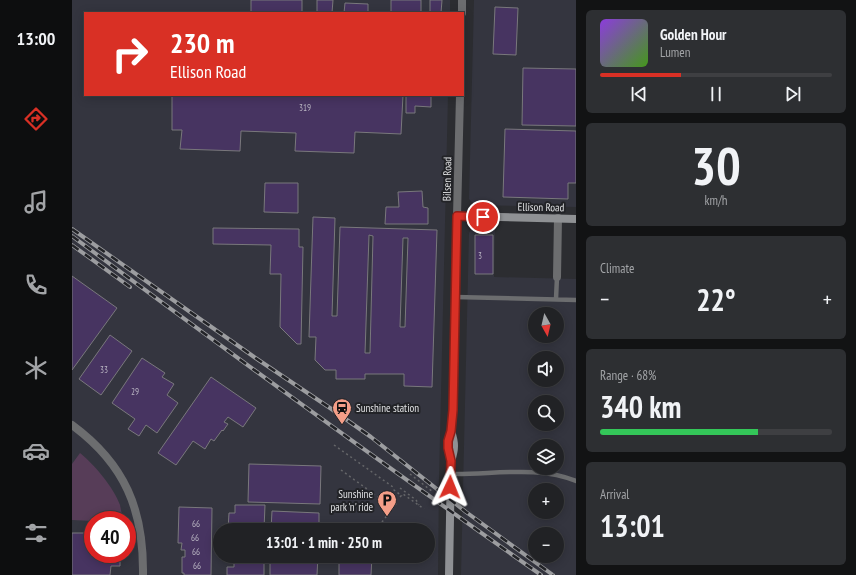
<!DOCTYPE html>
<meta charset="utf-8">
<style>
:root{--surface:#212225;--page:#2d2f32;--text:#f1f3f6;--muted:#a2a4a7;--line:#3e3f42;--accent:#d93025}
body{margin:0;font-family:"PT Sans Narrow",sans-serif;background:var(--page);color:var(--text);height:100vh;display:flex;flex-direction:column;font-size:15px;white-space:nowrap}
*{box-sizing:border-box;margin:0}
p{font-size:13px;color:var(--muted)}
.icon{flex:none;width:22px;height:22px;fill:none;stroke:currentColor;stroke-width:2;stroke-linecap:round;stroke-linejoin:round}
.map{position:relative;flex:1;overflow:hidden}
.side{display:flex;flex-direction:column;gap:10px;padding:10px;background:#121314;width:280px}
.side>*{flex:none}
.top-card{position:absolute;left:12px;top:12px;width:380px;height:84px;border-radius:0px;box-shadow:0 2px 10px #0003,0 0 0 1px var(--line);background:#d93025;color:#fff;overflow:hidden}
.needle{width:26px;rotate:172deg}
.tools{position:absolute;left:456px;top:307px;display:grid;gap:8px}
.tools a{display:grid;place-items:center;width:36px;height:36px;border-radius:50%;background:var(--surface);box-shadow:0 2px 10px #0003,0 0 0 1px var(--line);font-size:20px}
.speed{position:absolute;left:12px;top:511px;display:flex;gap:8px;font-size:20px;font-weight:700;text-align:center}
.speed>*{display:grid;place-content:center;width:52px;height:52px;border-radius:50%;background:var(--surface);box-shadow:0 2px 10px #0003,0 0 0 1px var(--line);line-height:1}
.speed .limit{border:6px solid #d22;background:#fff;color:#111}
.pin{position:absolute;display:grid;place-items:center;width:34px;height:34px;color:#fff;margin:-17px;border:2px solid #fff;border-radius:50%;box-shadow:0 1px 4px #0007}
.me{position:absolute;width:44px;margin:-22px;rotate:2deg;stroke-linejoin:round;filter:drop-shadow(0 0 3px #0008)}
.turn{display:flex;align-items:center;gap:14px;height:84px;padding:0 20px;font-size:18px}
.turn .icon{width:52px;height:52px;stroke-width:2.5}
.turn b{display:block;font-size:28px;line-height:34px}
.big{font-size:30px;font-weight:700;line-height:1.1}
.side .widget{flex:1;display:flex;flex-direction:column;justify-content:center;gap:6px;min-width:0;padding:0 14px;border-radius:6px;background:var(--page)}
.side .dial{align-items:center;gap:0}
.dial b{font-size:52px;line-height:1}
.song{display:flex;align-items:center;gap:12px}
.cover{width:48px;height:48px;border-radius:6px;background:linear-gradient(135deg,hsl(270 70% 55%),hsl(100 70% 35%))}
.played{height:4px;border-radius:2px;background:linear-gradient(90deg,var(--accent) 35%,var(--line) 35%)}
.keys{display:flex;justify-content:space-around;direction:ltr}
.heat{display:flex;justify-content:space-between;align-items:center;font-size:22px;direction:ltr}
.charge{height:6px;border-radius:3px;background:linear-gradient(90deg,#34c759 68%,var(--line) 0)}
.trip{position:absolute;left:141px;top:523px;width:222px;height:40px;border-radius:20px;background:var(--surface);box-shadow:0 2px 10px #0003,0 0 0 1px var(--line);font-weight:700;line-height:40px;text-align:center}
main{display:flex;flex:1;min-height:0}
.tabs{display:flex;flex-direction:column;width:72px;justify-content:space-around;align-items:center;background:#0d0e0f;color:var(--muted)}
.tabs .icon{width:28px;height:28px}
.tabs .selected{color:var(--accent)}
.tabs b{font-size:18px;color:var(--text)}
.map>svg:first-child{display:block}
</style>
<main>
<nav class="tabs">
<b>13:00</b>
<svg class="icon selected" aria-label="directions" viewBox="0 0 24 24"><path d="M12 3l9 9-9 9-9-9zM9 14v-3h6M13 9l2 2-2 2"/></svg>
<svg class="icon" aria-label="music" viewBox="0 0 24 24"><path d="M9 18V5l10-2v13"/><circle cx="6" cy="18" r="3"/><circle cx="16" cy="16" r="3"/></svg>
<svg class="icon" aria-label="phone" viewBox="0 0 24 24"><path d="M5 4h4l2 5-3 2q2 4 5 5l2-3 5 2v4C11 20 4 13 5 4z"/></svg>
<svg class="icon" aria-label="climate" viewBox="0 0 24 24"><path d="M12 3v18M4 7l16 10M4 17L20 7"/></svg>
<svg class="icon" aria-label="car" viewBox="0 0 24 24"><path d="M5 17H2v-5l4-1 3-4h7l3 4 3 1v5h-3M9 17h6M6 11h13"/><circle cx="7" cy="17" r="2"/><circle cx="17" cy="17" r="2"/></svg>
<svg class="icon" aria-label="filters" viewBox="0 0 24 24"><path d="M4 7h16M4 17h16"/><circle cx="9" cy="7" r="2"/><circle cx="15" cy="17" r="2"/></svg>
</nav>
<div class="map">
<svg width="504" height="575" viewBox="0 0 504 575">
<rect width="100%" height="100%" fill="#2c2d31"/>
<path fill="#34353f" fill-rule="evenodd" d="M0,0h378v13h-365v82h363l-9,384 -1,96h-366zM21,520h34v34h-34zM148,530h208v26h-208z
M402,0h102v207l-101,-2 -6,-6z
M400,228l23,1 -1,48 82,2v296h-115l8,-342zM463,314h22v22h-22zM463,358h22v22h-22zM463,402h22v22h-22zM463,446h22v22h-22zM463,490h22v22h-22zM463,534h22v22h-22z"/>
<path fill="#573d58" d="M8,453c14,11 34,35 40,52 1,5 2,10 3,15h-30v1l-21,-1v-56z"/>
<path fill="#473461" stroke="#79787c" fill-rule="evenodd" d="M179,0h51v13h-51z
M245,0h16l-1,13h-15z
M319,0h30v13h-30z
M358,0h12l-1,13h-11z
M273,3l23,1v9h-24z
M423,7l23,1 -2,47 -23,-1z
M451,68l53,1v57l-54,-1z
M100,95h231l-2,39 -46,-2 -1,21 -59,-2 1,-18 -55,-2 -1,20 -60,-2 2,-19h-10z
M334,95h25v12l-16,-1v7h-9z
M433,129l71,2v52h-8v16l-65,-2z
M193,183h33v30l-34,-1z
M350,191l1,16 5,1v16h-43l1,-17h13l-1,-15z
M241,217l22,1 -3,98h5l3,-89 97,3 -5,157 -28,-1v-12h-39v5h-29v-9h-11l-10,-10 1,-23h-7zM297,235l4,1 -3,117h-5zM331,238h5l-3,89h-5z
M141,228l86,1v18h4l-2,97h-4l-17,-17 1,-53h-11l1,-29 -58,-1z
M403,235h18v39h-18z
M0,276l45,32 -45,62z
M38,335l22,16 -31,44 -22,-16z
M70,358l23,15 -3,4 12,7 -7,11 11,8 -21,30 -11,-8 -7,11 -11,-7 7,-10 -23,-16z
M139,377l45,31 -13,19 -15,-10 -4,5 4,2 -5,7 -1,-1 -8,11 -3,-2 -6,10 -12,-8 -17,24 -18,-12z
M177,464l72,2 -1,38 -72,-2z
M163,505h30l-1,25h-36l1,-17h6z
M107,507l33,1 -1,67h-27v-2h-2v-16h3v-7h-4l1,-7h-4z
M200,511l47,2v17h-48z
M0,533h15v2h6v19h17v4h10v8h-9l-1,9h-38z
M162,556h30v19h-37v-8h7z
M198,556h48l-1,19h-47z
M267,556h33l-1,19h-32z"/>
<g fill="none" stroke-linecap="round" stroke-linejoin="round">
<path stroke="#656669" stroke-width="1.5" stroke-dasharray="2 3" stroke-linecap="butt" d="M262,445l59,42 1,3 8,6
M269,470l52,38
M338,474l23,18
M328,488l16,12 3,5
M328,497l3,-3 21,15
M320,509l6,-8
M310,522l7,-9"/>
<path stroke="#6c6d6f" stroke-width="4.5" d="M383,297l121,3
M484,299l1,-22
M379,474c40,1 88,-9 125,7"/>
<path stroke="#6c6d6f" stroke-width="8" d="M390,13v-13
M385,216l3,-121
M485,277l1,-59
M0,425c53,39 72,85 71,150"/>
<path stroke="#8f9194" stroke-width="8" d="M379,461l-3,-13 3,-17 2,-21 4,-194 119,3
M377,575l2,-114c4,-12 4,-18 0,-30"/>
<g stroke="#9c9da0" stroke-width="4">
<path id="rail" d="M0,229l185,130 73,49 41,29 95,75 87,63
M0,236c155,115 311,228 469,339
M0,245l58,42"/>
</g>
<use href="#rail" stroke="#222327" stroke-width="2.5" stroke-dasharray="8" stroke-linecap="butt"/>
</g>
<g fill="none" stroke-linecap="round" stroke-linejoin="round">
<g stroke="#8d1f18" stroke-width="10">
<path id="route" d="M378,487l1,-26 -3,-13v-7l3,-10 2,-21 4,-194 26,1"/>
</g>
<use href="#route" stroke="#d93025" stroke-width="7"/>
</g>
<defs>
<g id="station-pin" transform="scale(1)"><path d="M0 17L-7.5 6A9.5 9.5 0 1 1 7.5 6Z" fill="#f49e88" stroke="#222327"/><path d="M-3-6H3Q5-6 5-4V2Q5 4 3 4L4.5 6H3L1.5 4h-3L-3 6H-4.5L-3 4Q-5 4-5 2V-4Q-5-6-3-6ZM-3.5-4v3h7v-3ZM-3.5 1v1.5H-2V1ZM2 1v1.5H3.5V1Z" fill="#111"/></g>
<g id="parking-pin" transform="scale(1)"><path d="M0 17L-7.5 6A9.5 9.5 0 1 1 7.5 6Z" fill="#f49e88" stroke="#222327"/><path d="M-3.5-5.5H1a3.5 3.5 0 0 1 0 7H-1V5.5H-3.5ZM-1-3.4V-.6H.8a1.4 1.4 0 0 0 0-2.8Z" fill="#111"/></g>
</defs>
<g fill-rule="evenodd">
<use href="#station-pin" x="270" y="408"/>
<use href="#parking-pin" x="315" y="500"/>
</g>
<g text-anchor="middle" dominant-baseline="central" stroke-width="4" stroke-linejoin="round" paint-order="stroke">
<g font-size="9" fill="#bab6c3">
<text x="233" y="107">319</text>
<text x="408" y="255">3</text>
<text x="32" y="369">33</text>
<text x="63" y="391">29</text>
<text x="124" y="523">66</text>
<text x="123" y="537">66</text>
<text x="124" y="551">66</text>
<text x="125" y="565">66</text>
</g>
<g font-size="11" fill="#e1e2e4" stroke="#222327">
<text transform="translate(375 179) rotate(-89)">Bilsen Road</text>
<text transform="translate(469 207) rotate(1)">Ellison Road</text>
</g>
<g font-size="11" fill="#e1e2e4" stroke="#222327" text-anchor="start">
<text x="284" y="408">Sunshine station</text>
<text x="301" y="494" text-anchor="end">Sunshine<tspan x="301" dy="13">park 'n' ride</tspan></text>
</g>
</g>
</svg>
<div class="tools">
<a><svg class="needle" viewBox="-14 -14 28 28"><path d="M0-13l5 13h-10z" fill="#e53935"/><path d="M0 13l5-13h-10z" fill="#a2a4a7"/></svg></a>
<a><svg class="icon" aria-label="sound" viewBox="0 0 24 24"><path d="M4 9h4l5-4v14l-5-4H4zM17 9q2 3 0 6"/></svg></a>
<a><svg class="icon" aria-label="search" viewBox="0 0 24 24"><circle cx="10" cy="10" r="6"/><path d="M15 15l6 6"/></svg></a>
<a><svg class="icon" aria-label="layers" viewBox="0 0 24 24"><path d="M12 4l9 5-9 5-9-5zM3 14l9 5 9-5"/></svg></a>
<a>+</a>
<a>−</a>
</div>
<div class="speed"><div class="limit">40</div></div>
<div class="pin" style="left:411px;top:217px;background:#d93025"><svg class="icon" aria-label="arrive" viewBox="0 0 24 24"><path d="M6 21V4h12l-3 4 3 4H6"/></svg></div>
<svg class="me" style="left:378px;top:487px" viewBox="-20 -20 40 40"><path d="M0-17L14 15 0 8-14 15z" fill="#d93025" stroke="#fff" stroke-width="4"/></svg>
<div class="trip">13:01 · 1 min · 250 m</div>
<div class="top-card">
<div class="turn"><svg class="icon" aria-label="right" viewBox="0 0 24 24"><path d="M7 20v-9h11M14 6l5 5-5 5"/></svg><div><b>230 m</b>Ellison Road</div></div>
</div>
</div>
<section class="side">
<div class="widget">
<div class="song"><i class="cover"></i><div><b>Golden Hour</b><p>Lumen</p></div></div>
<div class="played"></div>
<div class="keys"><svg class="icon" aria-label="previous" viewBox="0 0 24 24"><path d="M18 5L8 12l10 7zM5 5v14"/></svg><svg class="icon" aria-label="pause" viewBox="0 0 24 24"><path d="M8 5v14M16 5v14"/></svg><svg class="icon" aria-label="next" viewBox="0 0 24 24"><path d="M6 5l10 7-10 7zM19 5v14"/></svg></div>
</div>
<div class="widget dial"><b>30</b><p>km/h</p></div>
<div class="widget"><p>Climate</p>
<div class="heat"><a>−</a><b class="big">22°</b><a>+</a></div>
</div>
<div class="widget"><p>Range · 68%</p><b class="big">340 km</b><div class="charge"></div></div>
<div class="widget"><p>Arrival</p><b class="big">13:01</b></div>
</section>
</main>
